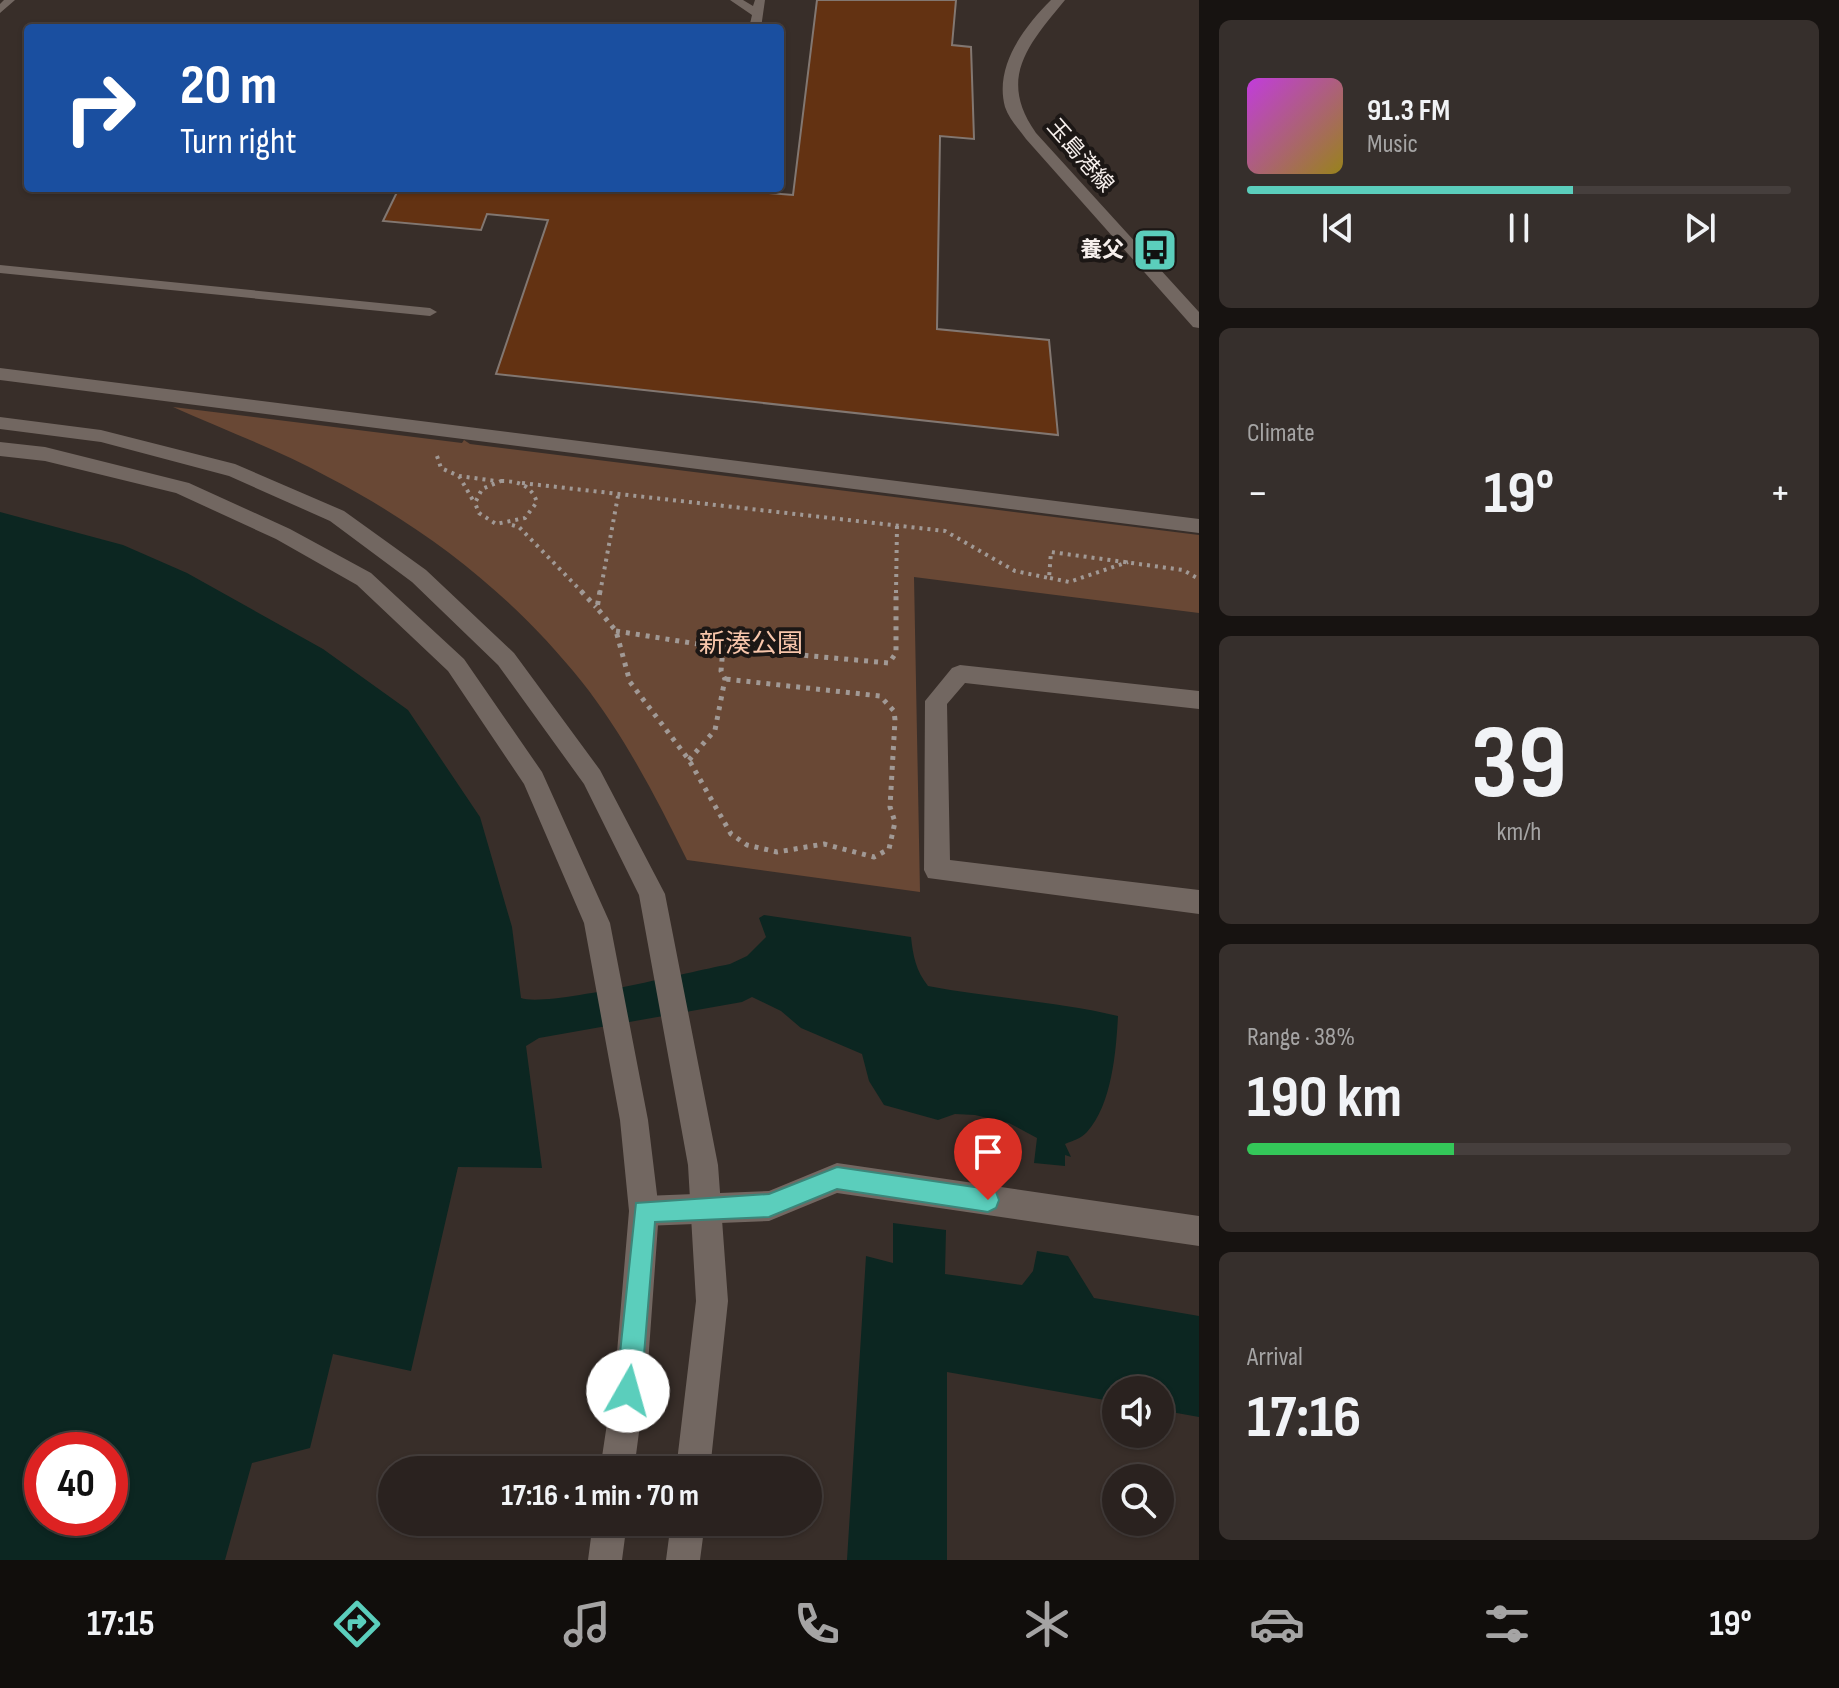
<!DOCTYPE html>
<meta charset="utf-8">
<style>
:root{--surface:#2a221f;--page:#362f2c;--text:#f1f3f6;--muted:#a5a4a4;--line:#463f3d;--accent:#5bcebc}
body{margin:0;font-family:"Sofia Sans Condensed","Noto Sans JP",sans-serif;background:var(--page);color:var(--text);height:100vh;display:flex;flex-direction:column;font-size:30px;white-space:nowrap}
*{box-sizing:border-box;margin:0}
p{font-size:26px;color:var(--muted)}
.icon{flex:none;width:44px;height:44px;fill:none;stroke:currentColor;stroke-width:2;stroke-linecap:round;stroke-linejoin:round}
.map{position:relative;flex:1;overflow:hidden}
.drawer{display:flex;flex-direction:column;gap:20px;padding:20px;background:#171311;width:640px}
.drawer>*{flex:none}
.top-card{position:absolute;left:24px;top:24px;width:760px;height:168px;border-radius:8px;box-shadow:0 2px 6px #0004,0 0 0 2px var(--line);background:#1a4fa0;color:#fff;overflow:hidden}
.fabs{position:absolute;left:1102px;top:1376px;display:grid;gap:16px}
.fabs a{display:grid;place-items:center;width:72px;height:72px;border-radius:50%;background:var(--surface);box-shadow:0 2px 6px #0004,0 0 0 2px var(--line);font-size:40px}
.speed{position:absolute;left:24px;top:1432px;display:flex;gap:16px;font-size:40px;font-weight:700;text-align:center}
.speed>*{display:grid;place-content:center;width:104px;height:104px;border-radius:50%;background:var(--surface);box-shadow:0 2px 6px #0004,0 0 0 2px var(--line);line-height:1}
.speed .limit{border:12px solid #d22;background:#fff;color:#111}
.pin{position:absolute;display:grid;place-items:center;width:68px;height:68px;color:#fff;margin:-82px -34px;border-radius:50% 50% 50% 0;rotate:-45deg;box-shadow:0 0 8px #0007}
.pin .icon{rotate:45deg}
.me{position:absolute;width:88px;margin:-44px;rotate:7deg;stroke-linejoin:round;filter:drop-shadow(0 0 6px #0008)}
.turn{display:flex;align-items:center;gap:28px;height:168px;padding:0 24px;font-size:36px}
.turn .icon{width:104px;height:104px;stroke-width:2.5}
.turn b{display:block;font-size:56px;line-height:68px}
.big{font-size:60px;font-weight:700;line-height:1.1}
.drawer .card{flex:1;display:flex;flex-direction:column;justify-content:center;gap:12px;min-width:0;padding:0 28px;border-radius:12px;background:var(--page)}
.drawer .dial{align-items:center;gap:0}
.dial b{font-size:104px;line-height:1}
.song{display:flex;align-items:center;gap:24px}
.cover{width:96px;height:96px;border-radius:12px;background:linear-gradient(135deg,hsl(290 70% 55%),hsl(50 70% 35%))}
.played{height:8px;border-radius:4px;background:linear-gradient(90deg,var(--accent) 60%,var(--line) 60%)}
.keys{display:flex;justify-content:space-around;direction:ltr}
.heat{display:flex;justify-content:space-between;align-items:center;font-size:44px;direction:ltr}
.charge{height:12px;border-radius:6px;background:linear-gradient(90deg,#34c759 38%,var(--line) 0)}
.trip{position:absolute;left:378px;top:1456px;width:444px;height:80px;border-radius:40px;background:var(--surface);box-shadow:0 2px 6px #0004,0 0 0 2px var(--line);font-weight:700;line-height:80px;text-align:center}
.tabs{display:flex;height:128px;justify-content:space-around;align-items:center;background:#110e0c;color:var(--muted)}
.tabs .icon{width:56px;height:56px}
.tabs .current{color:var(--accent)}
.tabs b{font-size:36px;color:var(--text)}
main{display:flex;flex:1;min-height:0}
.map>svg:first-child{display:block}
</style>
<main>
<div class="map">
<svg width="1199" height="1560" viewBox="0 0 1199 1560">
<rect width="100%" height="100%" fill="#382e29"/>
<path fill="#694835" d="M173,407l289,36 2,-3 6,4 729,91v78l-285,-36 6,315 -233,-32c-30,-61 -63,-125 -105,-178 -69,-87 -156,-154 -254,-205 -49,-27 -104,-47 -155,-70z"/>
<path fill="#0c2621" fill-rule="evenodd" d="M0,512l123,33 64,28 136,76 85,61 72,107 32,110 9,71c26,10 172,-27 209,-34l17,-8 19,-19 -7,-19 5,-3 147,22c2,19 5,34 17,49 63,12 128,15 190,30 -2,36 -6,88 -31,116 -5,6 -15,9 -22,12l6,13 -6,-2v11l-31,-3 3,-25 -28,-15 -34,-8 -20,-1 -17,6 -54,-15 -15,-24 -7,-27 -61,-26 -20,-17 -29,-14 -10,5 -203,36 -13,8 16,122 -84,-1 -47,204 -78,-17 -23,94 -58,15 -27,97h-225zM42,1450h68v68h-68z
M893,1223l53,7 -1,44 77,11 11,-14 4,-20 31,5 26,42 105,18v101l-39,-7v-20h-44v12l-169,-30v188h-100l19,-304 27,7z"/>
<path fill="#633212" stroke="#827771" stroke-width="2" d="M817,0h139l-4,45 19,2 3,92 -34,-3 -3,193 112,11 9,95 -562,-61 52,-154 -61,-6 -6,16 -98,-9 16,-33h310l84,7z"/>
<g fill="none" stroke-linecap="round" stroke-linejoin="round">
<path stroke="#a19995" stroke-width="4" stroke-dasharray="3 5" stroke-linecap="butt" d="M437,456l4,12 18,8 37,5
M459,476l15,26
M501,481c17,0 30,4 36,21l-12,16 -29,6 -17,-11 -4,-10 7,-14z
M522,483l423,48 70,40 34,7 2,-26 132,18 16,9
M512,525l7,2 64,66
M1050,578l19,4 59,-20
M600,593l18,-97
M896,593l1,-68"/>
<path stroke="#a19995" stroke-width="5" stroke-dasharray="4 6" stroke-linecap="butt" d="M581,591l15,16
M600,591l-3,17 19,23 14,51 59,78 42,74 16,11 30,7 47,-8 50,13 15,-8 6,-27 -5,-15 5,-87 -1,-9 -14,-15 -155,-17
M616,631l107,17 166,15 7,-10v-62
M689,760l26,-30 10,-51 -4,-8 2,-23"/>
<path fill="#726761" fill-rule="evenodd" d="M4,0h11l-15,13v-9z
M730,0h13l10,6 2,-6h10l-4,28h-12l3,-13z
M0,265l430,43 7,4 -7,4 -430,-43z"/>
<path fill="#726761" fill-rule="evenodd" d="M960,665l239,26v18l-234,-26 -18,21 3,156 249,30v24l-271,-36 -4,-8 1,-169 27,-33z
M837,1163l362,53v30l-362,-53 -68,28 -125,5 -11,-4 -4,-11 4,-11 11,-4 125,-5z"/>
<path fill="#726761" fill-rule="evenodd" d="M1051,0h14c-36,44 -68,78 -29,133l163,179v16l-6,-1 -167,-188c-7,-10 -17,-20 -21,-32 -11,-41 19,-80 46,-107z
M0,368l1199,151v14l-1199,-153z
M0,417l101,13 134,34 109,47 82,59 88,83 86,117 65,124 53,271 10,136 -18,169h-34l20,-169 -8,-136 -49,-270 -55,-111 -86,-119 -86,-83 -82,-61 -101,-45 -128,-34 -101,-13z
M0,442l45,5 144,36 101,46 81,44 93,86 78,113 68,151 38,197 11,91 -11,153 -14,106h-34l16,-106 13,-153 -9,-91 -36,-197 -60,-139 -76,-113 -91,-86 -81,-46 -100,-46 -131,-32 -45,-5z
M593,1522h34l-5,38h-34z
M671,1522h34l-5,38h-34z"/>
</g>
<path fill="#5bcebc" stroke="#3b867a" stroke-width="2" d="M837,1167l151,22 8,3 3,8 -3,8 -8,4 -151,-23 -68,28 -114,5 -14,169 -4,9 -9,3 -8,-3 -4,-9 20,-188 133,-9z"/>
<defs>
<g id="bus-square" transform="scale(2.3)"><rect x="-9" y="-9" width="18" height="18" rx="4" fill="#5bcebc" stroke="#1c1715"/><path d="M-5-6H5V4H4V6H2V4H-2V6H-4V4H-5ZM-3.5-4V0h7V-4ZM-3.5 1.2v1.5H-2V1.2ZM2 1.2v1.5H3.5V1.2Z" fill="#111"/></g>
</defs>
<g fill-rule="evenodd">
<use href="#bus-square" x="1155" y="250"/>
</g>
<g text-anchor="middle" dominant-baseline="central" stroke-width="8" stroke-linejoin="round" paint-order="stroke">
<g font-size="22" fill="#f7f0ed" stroke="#1c1715">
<text transform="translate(1080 156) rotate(49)">玉島港線</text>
</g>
<g font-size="22" font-weight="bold" fill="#f7f0ed" stroke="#1c1715" text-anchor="end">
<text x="1124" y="250">養父</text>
</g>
<g font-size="26" fill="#f8c6ab" stroke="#1c1715">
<text x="751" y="644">新湊公園</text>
</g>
</g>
</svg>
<div class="fabs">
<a><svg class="icon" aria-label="sound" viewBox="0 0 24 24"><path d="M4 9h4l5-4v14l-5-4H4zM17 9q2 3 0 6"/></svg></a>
<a><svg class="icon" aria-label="search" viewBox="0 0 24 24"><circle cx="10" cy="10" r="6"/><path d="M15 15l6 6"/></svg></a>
</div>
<div class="speed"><div class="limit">40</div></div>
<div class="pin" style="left:988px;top:1200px;background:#d93025"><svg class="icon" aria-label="arrive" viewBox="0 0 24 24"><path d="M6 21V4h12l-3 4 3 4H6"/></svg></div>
<svg class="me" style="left:628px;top:1391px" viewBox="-20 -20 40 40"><circle r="19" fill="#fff"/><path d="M0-13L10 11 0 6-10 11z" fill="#5bcebc"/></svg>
<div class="trip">17:16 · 1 min · 70 m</div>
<div class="top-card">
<div class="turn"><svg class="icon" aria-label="right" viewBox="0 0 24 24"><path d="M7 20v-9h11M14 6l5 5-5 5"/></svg><div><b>20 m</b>Turn right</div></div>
</div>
</div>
<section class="drawer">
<div class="card">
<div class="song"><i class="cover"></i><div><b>91.3 FM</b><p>Music</p></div></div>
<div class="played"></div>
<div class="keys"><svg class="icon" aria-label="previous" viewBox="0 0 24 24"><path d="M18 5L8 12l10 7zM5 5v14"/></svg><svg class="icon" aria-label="pause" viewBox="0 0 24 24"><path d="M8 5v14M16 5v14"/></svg><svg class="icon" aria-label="next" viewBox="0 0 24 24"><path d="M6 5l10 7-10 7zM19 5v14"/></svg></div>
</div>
<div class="card"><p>Climate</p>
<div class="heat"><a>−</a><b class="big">19°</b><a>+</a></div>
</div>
<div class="card dial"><b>39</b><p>km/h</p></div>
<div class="card"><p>Range · 38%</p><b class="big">190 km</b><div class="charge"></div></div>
<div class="card"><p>Arrival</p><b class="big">17:16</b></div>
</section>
</main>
<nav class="tabs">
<b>17:15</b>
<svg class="icon current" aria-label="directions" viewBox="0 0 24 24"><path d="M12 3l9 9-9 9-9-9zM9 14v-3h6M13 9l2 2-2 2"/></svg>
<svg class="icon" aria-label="music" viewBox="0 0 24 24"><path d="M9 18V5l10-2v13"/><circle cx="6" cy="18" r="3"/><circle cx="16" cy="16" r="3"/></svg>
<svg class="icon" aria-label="phone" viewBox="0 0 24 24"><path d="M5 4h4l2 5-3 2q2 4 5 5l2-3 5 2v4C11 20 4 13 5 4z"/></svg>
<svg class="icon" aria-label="climate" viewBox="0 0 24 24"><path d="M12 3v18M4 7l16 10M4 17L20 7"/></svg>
<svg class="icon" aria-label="car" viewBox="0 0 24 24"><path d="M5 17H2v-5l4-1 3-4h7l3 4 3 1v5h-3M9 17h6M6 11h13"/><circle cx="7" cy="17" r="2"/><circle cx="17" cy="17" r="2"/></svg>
<svg class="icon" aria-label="filters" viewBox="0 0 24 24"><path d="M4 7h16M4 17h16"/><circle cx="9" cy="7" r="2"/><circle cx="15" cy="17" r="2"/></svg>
<b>19°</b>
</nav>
